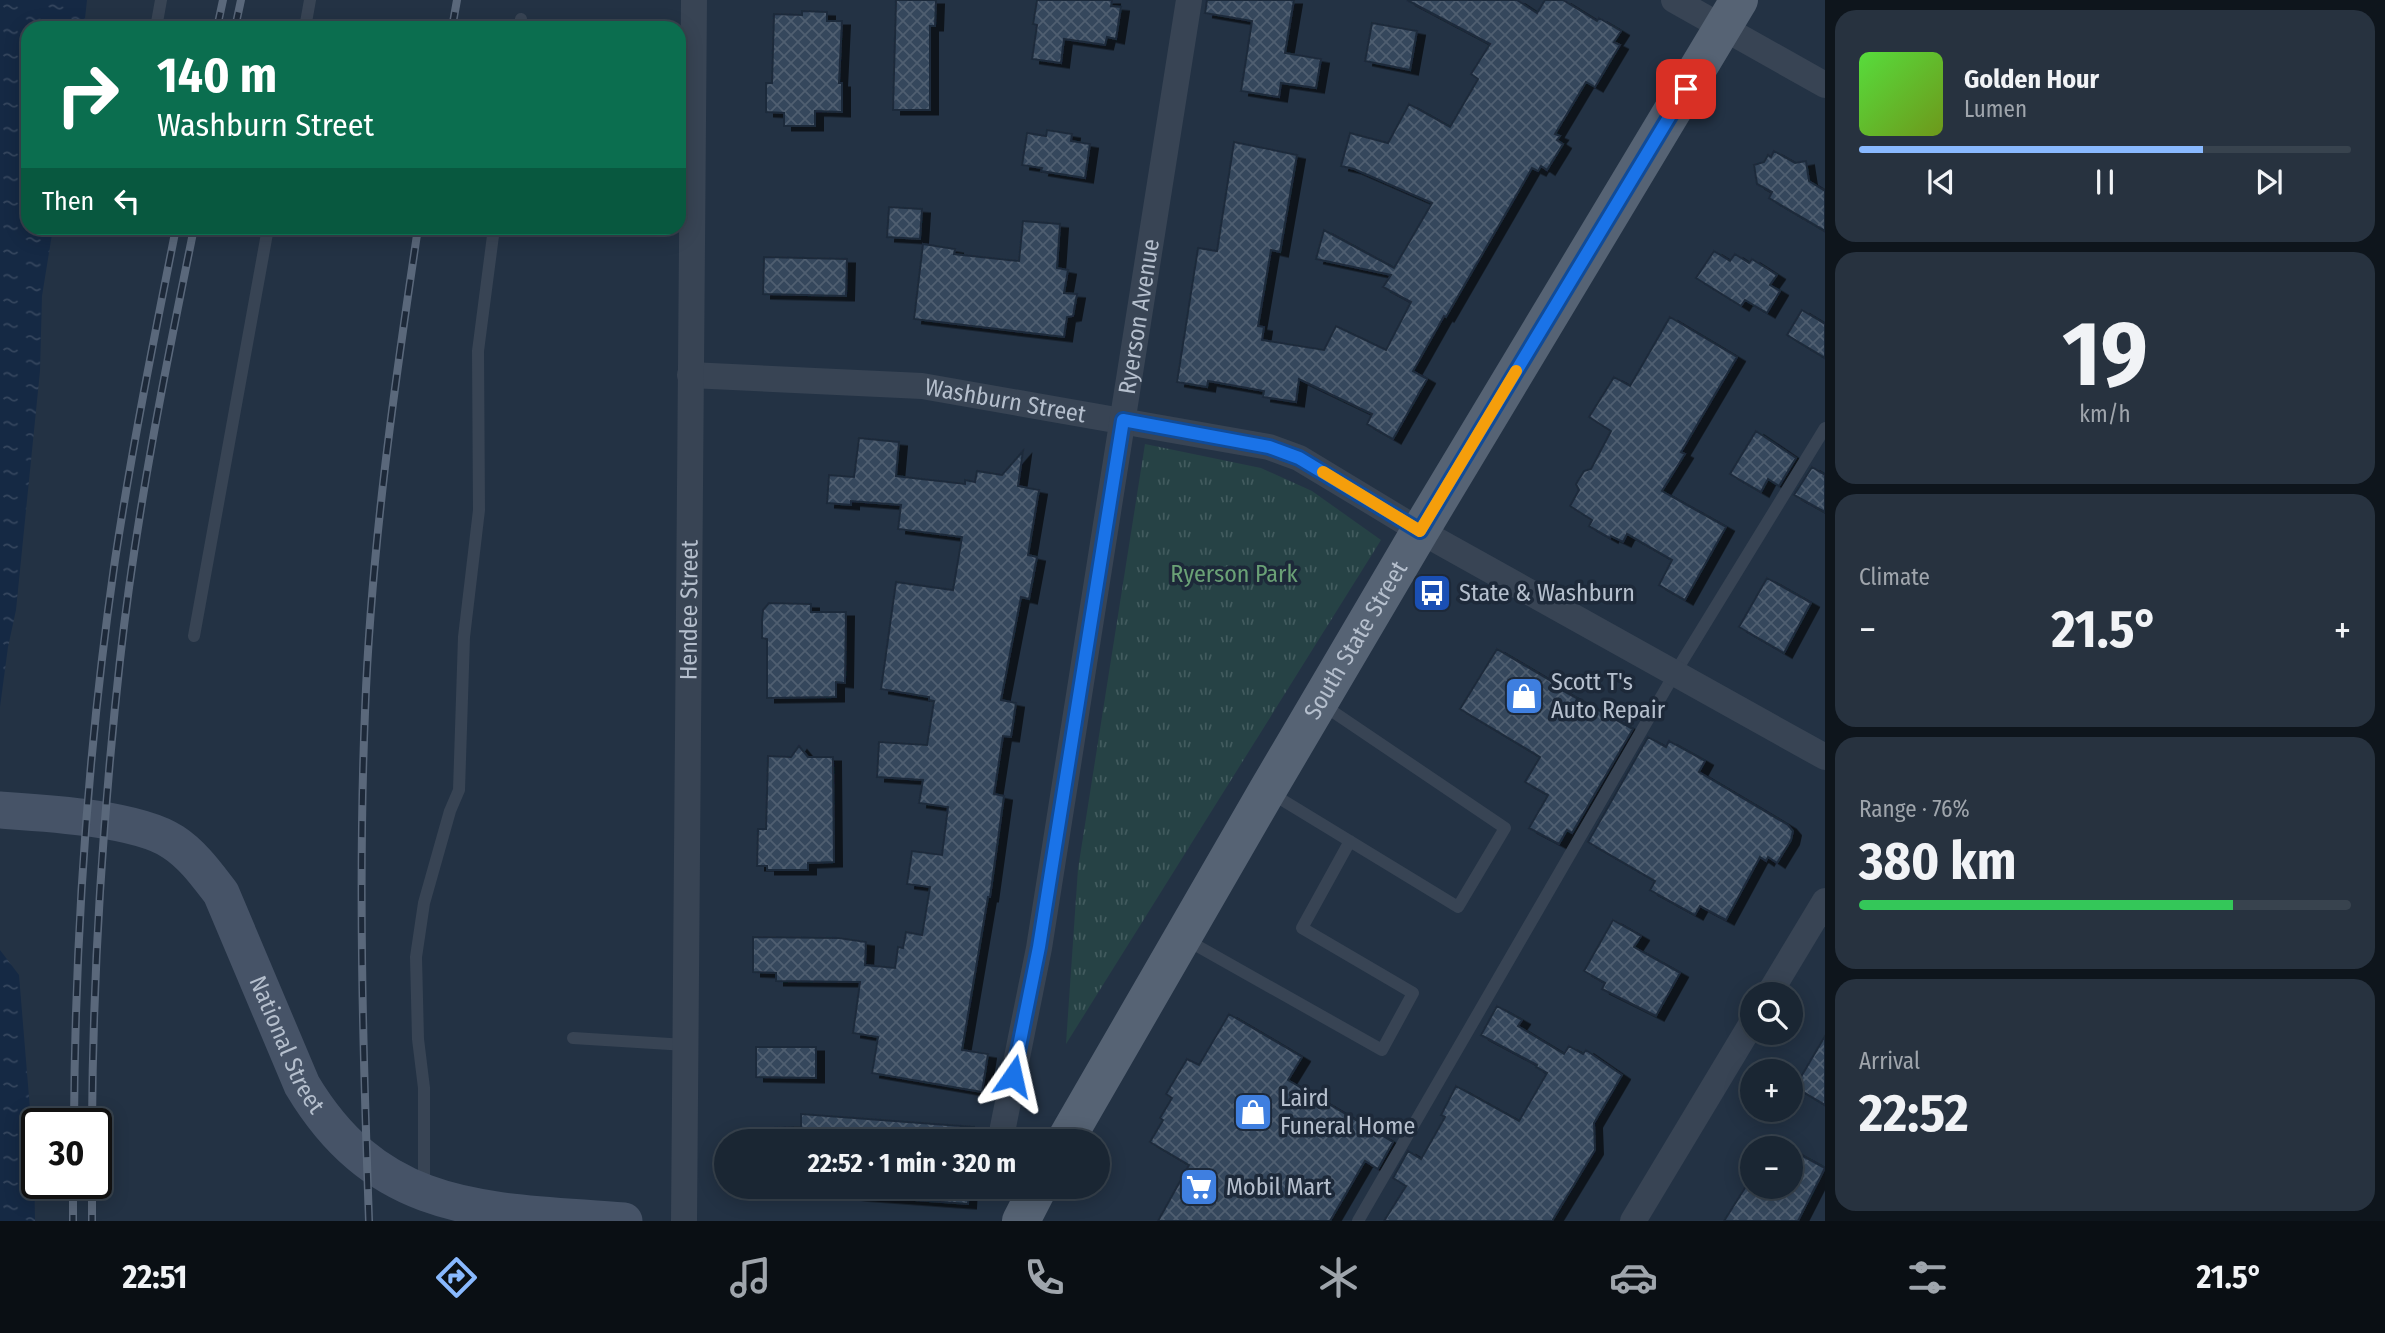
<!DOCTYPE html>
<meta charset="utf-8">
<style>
:root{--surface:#1a2633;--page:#27323f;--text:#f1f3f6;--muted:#9fa5ac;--line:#38434e;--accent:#89b9ff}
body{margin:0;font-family:"Fira Sans Condensed",sans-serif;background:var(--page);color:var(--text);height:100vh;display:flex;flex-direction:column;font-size:26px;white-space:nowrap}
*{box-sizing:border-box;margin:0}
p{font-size:23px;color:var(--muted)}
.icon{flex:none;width:38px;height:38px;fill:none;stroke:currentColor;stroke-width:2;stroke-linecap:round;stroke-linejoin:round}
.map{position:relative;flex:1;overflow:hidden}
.drawer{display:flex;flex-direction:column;gap:10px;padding:10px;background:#0e151c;width:560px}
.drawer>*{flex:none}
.banner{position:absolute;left:21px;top:21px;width:665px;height:214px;border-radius:21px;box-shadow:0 4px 18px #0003,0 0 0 2px var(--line);background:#0b6e4f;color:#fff;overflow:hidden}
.tools{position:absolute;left:1740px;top:982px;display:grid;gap:14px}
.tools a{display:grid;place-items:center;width:63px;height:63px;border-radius:50%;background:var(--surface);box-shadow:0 4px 18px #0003,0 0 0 2px var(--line);font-size:35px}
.speed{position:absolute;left:21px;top:1108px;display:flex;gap:14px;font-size:35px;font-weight:700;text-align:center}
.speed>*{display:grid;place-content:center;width:91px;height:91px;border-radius:50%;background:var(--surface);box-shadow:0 4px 18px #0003,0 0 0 2px var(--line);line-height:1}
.speed .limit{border:4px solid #111;border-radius:10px;background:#fff;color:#111}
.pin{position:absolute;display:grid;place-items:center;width:60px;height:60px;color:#fff;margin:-30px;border-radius:14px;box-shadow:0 4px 10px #0006}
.me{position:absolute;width:77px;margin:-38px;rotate:11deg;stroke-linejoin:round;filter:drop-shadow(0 0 5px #0008)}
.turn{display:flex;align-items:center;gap:24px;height:147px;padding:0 21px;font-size:32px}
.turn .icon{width:91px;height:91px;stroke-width:2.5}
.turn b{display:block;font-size:49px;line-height:60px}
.then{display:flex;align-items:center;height:66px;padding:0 21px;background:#0003;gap:14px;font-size:26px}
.big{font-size:52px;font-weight:700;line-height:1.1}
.drawer .card{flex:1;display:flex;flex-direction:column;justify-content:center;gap:10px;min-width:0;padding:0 24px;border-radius:21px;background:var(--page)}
.drawer .dial{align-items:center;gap:0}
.dial b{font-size:91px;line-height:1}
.song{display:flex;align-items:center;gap:21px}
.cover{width:84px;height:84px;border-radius:10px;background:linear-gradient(135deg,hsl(110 70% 55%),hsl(80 70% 35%))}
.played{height:7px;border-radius:4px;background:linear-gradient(90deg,var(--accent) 70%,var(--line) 70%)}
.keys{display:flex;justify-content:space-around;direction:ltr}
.heat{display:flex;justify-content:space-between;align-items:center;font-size:38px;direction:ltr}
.charge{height:10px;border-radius:5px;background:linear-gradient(90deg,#34c759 76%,var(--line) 0)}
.trip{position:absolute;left:714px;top:1129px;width:396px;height:70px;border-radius:35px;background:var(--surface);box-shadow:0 4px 18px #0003,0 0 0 2px var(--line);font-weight:700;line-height:70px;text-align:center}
.dock{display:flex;height:112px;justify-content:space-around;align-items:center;background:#0a0f14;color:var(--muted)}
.dock .icon{width:49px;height:49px}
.dock .current{color:var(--accent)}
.dock b{font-size:32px;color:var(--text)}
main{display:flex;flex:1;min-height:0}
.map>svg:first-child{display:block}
</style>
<main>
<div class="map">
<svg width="1825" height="1221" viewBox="0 0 1825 1221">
<defs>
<pattern id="park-tufts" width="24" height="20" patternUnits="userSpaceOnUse" patternTransform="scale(1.75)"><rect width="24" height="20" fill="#264245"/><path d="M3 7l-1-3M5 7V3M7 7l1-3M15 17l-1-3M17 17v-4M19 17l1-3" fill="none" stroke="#435c5f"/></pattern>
<pattern id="water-ripples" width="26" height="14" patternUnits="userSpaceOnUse" patternTransform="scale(1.75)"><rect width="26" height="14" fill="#152944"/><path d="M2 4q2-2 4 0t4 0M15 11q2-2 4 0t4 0" fill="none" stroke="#35465e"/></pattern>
<pattern id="building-cross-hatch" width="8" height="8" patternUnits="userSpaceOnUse" patternTransform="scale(1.75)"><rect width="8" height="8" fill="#35465b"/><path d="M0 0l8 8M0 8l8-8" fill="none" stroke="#505f71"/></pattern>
<filter id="shadow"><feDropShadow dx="8" dy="4.5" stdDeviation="0" flood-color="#0009"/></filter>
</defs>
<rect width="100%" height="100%" fill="#233244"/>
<path fill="url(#park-tufts)" d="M1145,444l116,24 51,23 69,49 -315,504 12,-175z"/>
<path fill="url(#water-ripples)" d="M0,0h87l-3,28h-56v200h25l-11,68 -2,75 -24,239 -8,37 -8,60z
M0,950l19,25 15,183 1,63h-35z"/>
<path fill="url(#building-cross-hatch)" stroke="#1f2b3b" stroke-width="2" filter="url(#shadow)" d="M896,0h40l-1,26h-5v84h-37z
M1037,0h75l-1,6 10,1 -5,32 -9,-2 -2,8 -41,-6 -3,24 -29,-4 5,-34 -4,-1z
M1207,0h87l-9,53 36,6 -5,29 -35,-5 -2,14 -38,-6 11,-70 -47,-8z
M1407,0h110l20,13 8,-13h18l34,21 2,-3 22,13 -7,11 6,3 -25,42 -9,-5 -31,52 5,2 -3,4 6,4 -16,26 -6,-4 -3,5 -6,-3 -86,149 -2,-1 -31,55 14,8 -34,60 -26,-15 5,-10 -73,-35 -3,23 -33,-5 1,-6 -56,-10 -1,6 -30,-5 21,-134 19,3 17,-109 63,13 -17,97 -9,-2 -13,76 6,1 -2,13 62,10 12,-24 50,24 25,-48 -28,-15 8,-12 -75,-16 8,-29 70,38 38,-65 -78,-34 -13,-3 9,-33 38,10 21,-39 41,23 28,-48 -7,-5 19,-30z
M802,11l25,1v9h15l-3,62h3v29l-27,-1v15h-31v-13l-18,-1v-29h6l2,-69 28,1z
M1372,23l45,8 -7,39 -45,-9z
M1047,130l25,4 -1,7 19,3 -5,34 -44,-7 1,-3 -20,-3 5,-32 19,3z
M1774,151l21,12 11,-2 3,20 16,10v40l-56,-33 3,-6 -15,-8 -3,-19 10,-3 4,-7 3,2z
M889,207l33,2 -2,30 -33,-2z
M1023,221l37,3 -3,44 11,2 -4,23 13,1 -4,22 -6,1 -3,20 -150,-18 9,-75 32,5 -1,5 65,7z
M1714,251l16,10 5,-7 14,9 3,-4 25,16 -7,10 10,6 -13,22 -22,-13 -4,6 -45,-28z
M764,257l83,2 -1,37 -83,-2z
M1802,310l23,14v34l-38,-23z
M1670,317l67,40 -56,95 4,2 -23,37 64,36 -41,73 -26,-15 13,-25 -45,-26 -4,8 -12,-6 -1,2 -21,-12 3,-6 -22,-14 9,-16 -3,-6 8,-13 7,-2 20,-38 -22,-14 25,-40 16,9z
M1756,431l40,27 -17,28 -11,-7 -7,13 -31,-18z
M859,438l40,4 -3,34 69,8v-4l10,2 2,-11 25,4 21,-24 -5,35 21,4 -11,65 9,2 -8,42 -8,-2 -20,103 15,3 -5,34 -8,-1 -9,58 10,2 -14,101h-2l-26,153 26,4 -6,38 -110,-19 6,-36 -25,-4 7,-51 -84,-1v-8l-23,-1v-35l86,1 27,4 -1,23 30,3 3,-21 5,1 3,-16 16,3 8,-48 -23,-3 5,-33 30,4 6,-48 -29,-4 4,-23 -46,-3 2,-35 48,3 7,-44 -5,-1v-3l-48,-8 15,-107 57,8 9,-53 -64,-8 3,-24 -50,-4v4l-24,-2 2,-28 25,2z
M1812,467l13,8v37l-31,-17z
M1767,578l44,25 -27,50 -45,-26z
M769,603l42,1v8h35l-1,71 -9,-1v15l-69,1v-59l-5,-1v-18l1,-10z
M1497,649l64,38 -1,2 73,40 -61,104 -5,-3 -8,14 -30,-16 19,-33 -23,-13 15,-25 -80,-48z
M1648,737l18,10 3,-6 36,20 -6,11 89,53 5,6 -2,9 -14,23 -9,-6 -2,4 -6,-4 -34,63 -26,-14 -5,9 -45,-25 5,-9 -67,-39z
M799,746l9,11h25l1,105 -26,1v7h-41v-4h-10l1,-37h8l2,-73 23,1z
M1613,920l28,16 -7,11 46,26 -24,43 -54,-27 3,-6 -21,-12z
M1497,1006l25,14 -4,6 46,28 5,-8 14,8 3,-4 36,25 -28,48 1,27 -43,71h-168l22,-35 -13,-8 15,-27 13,8 24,-42 -4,-2 15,-29 63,35 28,-48 -11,-6 1,-2 -56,-30z
M1229,1014l73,43 -14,23 105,62 -15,27 -13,-8 -35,60h-172l31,-56 -39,-23 13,-22 -3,-2 12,-20 -6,-4 21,-35 12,6z
M1825,1036v69l-30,-18z
M756,1047h60v31l-60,-1z
M801,1114l173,13 -1,14h-193l-5,-13 26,-1z
M1790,1149l35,19 -27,53h-74l26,-41 -2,-2 4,-7v15h38z
M798,1186h171l-1,18 -109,-8z"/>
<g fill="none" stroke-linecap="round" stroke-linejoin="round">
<path stroke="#384454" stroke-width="12" d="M156,28l5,-28
M305,28l5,-28
M520,28l1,-9
M194,636l74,-408
M1271,793l187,114 47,-79 -182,-123
M1185,939l197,111 31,-57 -111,-65 48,-87
M573,1038l113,7
M424,1186v-98l-6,-49 -2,-82 8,-54 26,-92 9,-21 5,-153 15,-127 -1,-159 16,-123
M1358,1221l317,-548 150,-245"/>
<g stroke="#384454" stroke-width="26">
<path d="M1674,0l151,85"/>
<path id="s1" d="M690,375l232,11 347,61 30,11 121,73 405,226"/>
<path d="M1769,994l56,-93"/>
<path id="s2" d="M1003,1127l36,-179 150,-948"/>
<path id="s3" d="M684,1221l10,-1221"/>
<path d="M1633,1221l119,-198"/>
</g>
<path stroke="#465367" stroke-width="37" id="s4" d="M0,810c45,3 137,8 173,32 20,13 34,33 48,51l81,192c79,132 186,125 322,136"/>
<g stroke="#566374" stroke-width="38">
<path id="s5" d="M1065,1141l202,-350 153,-260 319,-531"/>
<path d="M1021,1221l18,-35"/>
</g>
<g stroke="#5a687b" stroke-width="8">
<path id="rail" d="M217,28l6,-28
M235,28l6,-28
M452,28l5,-28
M74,1124c1,-189 14,-377 41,-564 17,-112 39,-222 61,-332
M92,1124c1,-155 11,-310 28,-464 16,-145 45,-290 74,-432
M73,1183v38
M92,1183v38
M369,1221c-6,-169 -11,-339 -4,-509 6,-162 29,-324 53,-484"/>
</g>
<use href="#rail" stroke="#1d2939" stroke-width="5" stroke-dasharray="16" stroke-linecap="butt"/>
</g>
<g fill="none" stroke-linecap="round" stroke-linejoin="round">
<g stroke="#114b97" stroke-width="18">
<path id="route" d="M1013,1076l26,-129 84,-527 146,27 30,11 121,73 266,-442"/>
</g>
<use href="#route" stroke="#1a73e8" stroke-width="12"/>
<path stroke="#f59e0b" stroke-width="12" d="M1323,472l97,59 96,-160"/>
</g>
<defs>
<g id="bus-square" transform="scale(2.0125)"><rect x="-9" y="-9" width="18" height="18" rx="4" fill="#1a4fb4" stroke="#1d2939"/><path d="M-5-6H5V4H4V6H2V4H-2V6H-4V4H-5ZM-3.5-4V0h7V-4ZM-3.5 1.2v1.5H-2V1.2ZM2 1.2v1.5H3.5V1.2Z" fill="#fff"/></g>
<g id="shop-square" transform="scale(2.0125)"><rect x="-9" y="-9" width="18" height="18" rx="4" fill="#3f7fe0" stroke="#1d2939"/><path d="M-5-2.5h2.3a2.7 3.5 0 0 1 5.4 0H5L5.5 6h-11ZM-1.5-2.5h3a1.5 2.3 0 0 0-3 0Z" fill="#fff"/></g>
<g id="supermarket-square" transform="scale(2.0125)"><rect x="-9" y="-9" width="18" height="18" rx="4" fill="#3f7fe0" stroke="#1d2939"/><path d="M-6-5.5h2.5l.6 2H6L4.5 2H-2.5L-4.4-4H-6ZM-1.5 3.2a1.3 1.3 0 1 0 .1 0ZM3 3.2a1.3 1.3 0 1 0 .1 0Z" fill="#fff"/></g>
</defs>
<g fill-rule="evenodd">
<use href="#bus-square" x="1432" y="593"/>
<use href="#shop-square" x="1524" y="696"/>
<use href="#shop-square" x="1253" y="1112"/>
<use href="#supermarket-square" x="1199" y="1187"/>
</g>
<g text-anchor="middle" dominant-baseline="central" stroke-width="7" stroke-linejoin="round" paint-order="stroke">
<g font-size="24" fill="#b5bfcd" stroke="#1d2939">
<text stroke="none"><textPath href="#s2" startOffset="822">Ryerson Avenue</textPath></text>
<text stroke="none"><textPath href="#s1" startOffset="317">Washburn Street</textPath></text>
<text stroke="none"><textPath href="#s3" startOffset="611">Hendee Street</textPath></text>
<text stroke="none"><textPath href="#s5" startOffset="579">South State Street</textPath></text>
<text stroke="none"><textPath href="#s4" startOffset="413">National Street</textPath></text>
</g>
<g font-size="24" fill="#6aa176" stroke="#1d2939">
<text x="1234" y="574">Ryerson Park</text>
</g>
<g font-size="24" fill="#b5bfcd" stroke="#1d2939" text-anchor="start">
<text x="1459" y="593">State &amp; Washburn</text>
<text x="1551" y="682">Scott T's<tspan x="1551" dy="28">Auto Repair</tspan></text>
<text x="1280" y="1098">Laird<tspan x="1280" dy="28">Funeral Home</tspan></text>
<text x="1226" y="1187">Mobil Mart</text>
</g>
</g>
</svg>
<div class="tools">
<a><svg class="icon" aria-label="search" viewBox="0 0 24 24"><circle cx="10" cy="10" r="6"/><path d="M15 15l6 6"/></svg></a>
<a>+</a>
<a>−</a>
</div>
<div class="speed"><div class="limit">30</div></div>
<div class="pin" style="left:1686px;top:89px;background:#d93025"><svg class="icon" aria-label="arrive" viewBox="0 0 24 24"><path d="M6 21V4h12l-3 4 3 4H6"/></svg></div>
<svg class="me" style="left:1013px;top:1076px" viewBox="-20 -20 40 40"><path d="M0-17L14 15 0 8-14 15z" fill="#1a73e8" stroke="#fff" stroke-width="4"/></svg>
<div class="trip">22:52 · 1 min · 320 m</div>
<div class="banner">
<div class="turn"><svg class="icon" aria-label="right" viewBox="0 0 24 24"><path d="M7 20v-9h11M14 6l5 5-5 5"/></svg><div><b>140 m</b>Washburn Street</div></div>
<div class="then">Then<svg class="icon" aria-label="left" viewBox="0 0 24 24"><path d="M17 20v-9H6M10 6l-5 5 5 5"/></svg></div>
</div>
</div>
<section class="drawer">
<div class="card">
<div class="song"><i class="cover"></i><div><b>Golden Hour</b><p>Lumen</p></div></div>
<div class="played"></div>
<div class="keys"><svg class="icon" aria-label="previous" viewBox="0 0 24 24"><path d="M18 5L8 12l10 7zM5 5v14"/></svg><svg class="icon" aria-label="pause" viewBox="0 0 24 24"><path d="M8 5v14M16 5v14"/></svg><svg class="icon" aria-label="next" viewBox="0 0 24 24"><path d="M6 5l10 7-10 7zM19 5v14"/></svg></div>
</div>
<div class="card dial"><b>19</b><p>km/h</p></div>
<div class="card"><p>Climate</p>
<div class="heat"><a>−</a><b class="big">21.5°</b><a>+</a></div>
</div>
<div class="card"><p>Range · 76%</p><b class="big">380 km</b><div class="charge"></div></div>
<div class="card"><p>Arrival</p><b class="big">22:52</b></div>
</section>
</main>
<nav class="dock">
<b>22:51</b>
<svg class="icon current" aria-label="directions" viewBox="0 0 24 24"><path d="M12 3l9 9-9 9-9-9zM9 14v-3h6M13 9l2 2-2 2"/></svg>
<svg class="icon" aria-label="music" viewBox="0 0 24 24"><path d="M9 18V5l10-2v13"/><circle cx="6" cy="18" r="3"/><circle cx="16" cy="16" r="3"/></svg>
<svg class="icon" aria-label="phone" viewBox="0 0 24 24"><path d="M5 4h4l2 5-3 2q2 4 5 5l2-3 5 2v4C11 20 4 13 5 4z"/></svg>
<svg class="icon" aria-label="climate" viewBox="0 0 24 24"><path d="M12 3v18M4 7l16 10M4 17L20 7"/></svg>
<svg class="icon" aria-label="car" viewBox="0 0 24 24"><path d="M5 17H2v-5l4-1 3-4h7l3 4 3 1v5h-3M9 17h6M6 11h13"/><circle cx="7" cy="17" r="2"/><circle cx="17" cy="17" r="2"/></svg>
<svg class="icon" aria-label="filters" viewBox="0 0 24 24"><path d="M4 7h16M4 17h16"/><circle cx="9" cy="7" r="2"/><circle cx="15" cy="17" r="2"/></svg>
<b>21.5°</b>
</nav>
